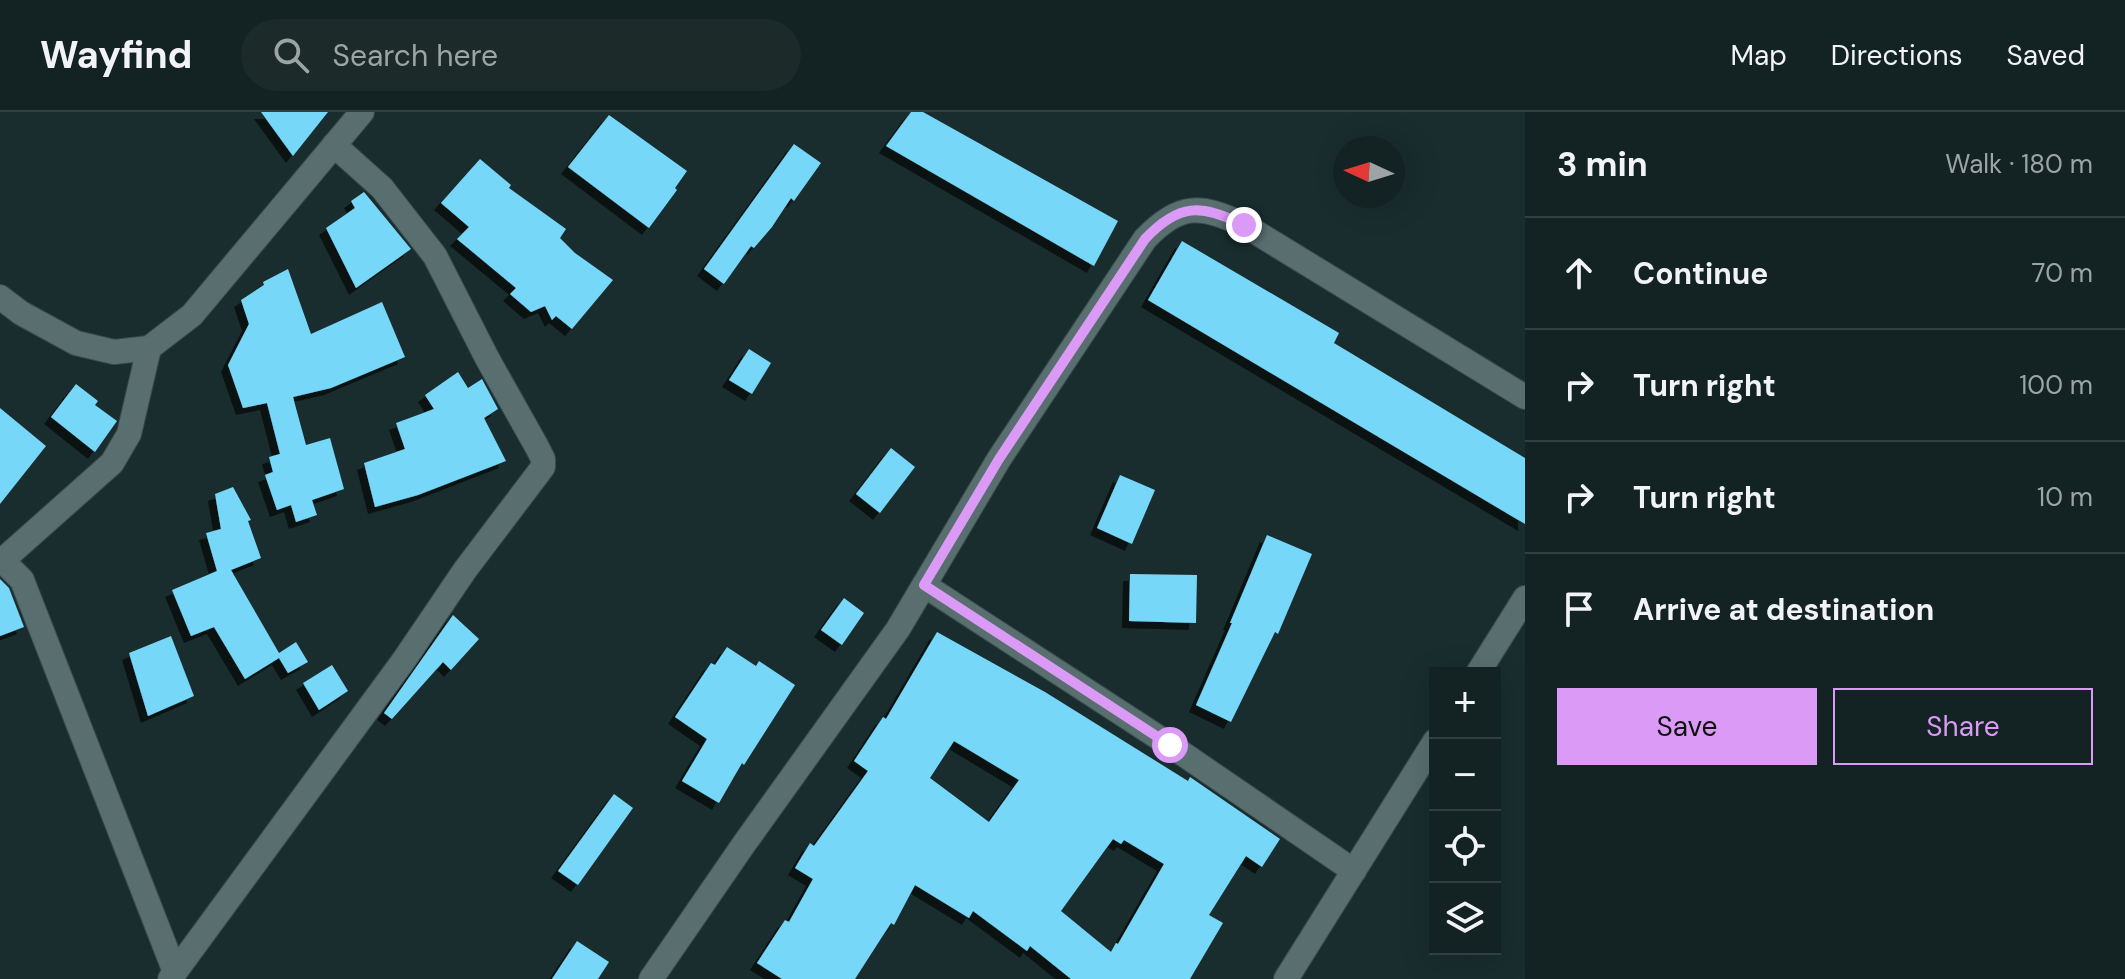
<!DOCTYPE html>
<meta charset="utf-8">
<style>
:root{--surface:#132222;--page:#1c2a2a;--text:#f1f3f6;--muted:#9da4a5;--line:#323f40;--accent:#da9af6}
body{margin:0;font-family:"DM Sans",sans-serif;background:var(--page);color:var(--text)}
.controls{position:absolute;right:24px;bottom:24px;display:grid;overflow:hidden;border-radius:0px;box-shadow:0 8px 32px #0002}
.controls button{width:72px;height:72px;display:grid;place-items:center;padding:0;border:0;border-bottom:2px solid var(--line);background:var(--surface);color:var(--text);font:40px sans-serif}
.compass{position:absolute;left:1333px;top:24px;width:72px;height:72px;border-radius:50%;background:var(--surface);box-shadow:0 8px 32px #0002;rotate:274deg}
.stop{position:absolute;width:24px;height:24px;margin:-18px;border:6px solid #da9af6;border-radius:50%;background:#fff}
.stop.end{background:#da9af6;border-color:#fff;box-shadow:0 2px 8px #0008}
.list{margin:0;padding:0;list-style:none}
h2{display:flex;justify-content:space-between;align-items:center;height:104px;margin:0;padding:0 32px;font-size:34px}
h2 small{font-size:26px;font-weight:400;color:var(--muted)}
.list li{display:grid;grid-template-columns:52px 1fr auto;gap:24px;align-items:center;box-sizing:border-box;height:112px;padding:0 32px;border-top:2px solid var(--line)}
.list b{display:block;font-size:30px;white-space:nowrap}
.list em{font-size:26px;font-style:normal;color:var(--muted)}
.actions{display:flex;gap:16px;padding:24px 32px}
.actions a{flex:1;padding:18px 0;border:2px solid var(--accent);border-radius:0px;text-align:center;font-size:28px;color:var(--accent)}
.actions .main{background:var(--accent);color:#111}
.icon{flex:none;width:44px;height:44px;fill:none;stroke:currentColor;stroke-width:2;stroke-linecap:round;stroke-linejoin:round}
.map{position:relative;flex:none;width:1525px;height:867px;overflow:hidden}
header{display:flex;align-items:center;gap:48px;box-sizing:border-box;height:112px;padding:0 40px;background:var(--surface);border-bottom:2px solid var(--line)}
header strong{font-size:38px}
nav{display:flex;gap:44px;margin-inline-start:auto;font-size:28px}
.search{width:560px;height:72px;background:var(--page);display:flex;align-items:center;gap:20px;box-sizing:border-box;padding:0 28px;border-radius:44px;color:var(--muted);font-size:30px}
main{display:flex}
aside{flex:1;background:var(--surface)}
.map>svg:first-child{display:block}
.building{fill:#77d7f9;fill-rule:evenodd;filter:url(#shadow)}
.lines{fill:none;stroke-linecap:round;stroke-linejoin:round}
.street-casing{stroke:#3a4b4c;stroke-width:26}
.street{stroke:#586e6f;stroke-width:24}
.route{stroke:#da9af6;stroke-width:10}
</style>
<header>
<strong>Wayfind</strong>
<div class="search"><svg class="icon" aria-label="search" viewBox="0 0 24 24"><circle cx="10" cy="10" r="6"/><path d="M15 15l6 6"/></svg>Search here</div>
<nav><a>Map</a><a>Directions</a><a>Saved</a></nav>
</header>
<main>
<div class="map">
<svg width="1525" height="867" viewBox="0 0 1525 867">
<defs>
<filter id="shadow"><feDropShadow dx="-7" dy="7" stdDeviation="0" flood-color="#0009"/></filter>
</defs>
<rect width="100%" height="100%" fill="#192d2e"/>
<g class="building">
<path d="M 261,0 L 328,0 L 293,44 Z"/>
<path d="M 911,0 L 923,0 L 1118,109 L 1094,154 L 886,34 Z"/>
<path d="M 609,3 L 687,59 L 675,76 L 677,78 L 649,116 L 568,55 Z"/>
<path d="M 794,32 L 821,51 L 794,89 L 791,86 L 772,115 L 754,136 L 751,134 L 724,172 L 704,157 Z"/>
<path d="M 480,47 L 511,73 L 509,76 L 566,117 L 560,126 L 575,141 L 613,168 L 572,217 L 556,204 L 552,208 L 545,194 L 531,200 L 510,182 L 516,176 L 457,127 L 469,115 L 441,91 Z"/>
<path d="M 364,80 L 411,137 L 356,176 L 326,116 L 355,96 L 351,89 Z"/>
<path d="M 1182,129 L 1339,221 L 1334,231 L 1525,346 L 1525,412 L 1148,188 Z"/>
<path d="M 288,157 L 311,222 L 382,190 L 405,245 L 331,276 L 293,285 L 306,333 L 330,326 L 344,377 L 312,388 L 317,403 L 296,410 L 291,393 L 277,398 L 265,363 L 273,360 L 269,345 L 280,342 L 267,291 L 243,296 L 228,253 L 249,212 L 241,188 L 264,173 L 263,170 Z"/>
<path d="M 749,237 L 771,251 L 752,282 L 729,268 Z"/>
<path d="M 458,260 L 468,276 L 482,267 L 498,297 L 484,306 L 506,349 L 418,383 L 375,395 L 364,351 L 405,337 L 396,311 L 434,297 L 425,283 Z"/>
<path d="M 76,272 L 98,289 L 95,293 L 117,309 L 95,340 L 51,305 Z"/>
<path d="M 0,296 L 46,334 L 0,392 Z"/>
<path d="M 891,336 L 915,355 L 880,401 L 856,382 Z"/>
<path d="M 1120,363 L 1155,378 L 1132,432 L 1097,416 Z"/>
<path d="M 233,375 L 251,408 L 248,409 L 261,446 L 231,458 L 279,541 L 296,530 L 308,550 L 288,561 L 279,546 L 245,567 L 214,515 L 191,524 L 172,478 L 217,459 L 206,421 L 221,417 L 215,382 Z"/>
<path d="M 1267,423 L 1312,442 L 1278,522 L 1275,520 L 1231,610 L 1196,593 L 1232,511 L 1230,511 Z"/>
<path d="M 1130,462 L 1197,463 L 1196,511 L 1129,509 Z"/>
<path d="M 0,467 L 9,476 L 24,515 L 0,524 Z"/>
<path d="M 844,486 L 864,501 L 842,533 L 821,518 Z"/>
<path d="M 453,503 L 479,527 L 451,558 L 443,550 L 392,607 L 384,601 Z"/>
<path d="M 937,520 L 1045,580 L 1188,669 L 1190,665 L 1280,727 L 1262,755 L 1246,744 L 1209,803 L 1223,811 L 1190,867 L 1071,867 L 1030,834 L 1027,839 L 973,799 L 969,806 L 915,773 L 894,813 L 891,811 L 855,867 L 782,867 L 757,851 L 785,808 L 789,810 L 813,767 L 795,756 L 810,731 L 814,734 L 868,659 L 854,649 L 883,605 L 886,607 ZM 954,629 L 1019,668 L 989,710 L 930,666 ZM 1113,727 L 1121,732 L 1124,728 L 1164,752 L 1118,832 L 1116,831 L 1111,840 L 1061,799 Z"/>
<path d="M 171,524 L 194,584 L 148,604 L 129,541 Z"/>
<path d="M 727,535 L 756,554 L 759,549 L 795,573 L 744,653 L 742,651 L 719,691 L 682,669 L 707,627 L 675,605 L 711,551 L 715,553 Z"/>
<path d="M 332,553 L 348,579 L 319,598 L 303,571 Z"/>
<path d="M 614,682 L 633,696 L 578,773 L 558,759 Z"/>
<path d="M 577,829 L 609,850 L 598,867 L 552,867 Z"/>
</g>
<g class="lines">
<defs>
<g id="street">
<path d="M 0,185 L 21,201 L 76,231 L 114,240 L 149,236 L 192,203 L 362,0"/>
<path d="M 0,446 L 22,468 L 175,860"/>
<path d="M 4,447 L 112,351 L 129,322 L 149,236"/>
<path d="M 924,473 L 1170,633 L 1354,759"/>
<path d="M 1478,561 L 1525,486"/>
<path d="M 170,867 L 404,548 L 465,458 L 543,355 L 543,347 L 537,335 L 487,246 L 435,144 L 382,76 L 334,33"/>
<path d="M 651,867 L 744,732 L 898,517 L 999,347 L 1145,127 C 1179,91 1201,92 1244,113 L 1525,285"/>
<path d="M 1286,867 L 1435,629"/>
</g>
</defs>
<use href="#street" class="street-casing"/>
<use href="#street" class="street"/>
</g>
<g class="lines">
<path class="route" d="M 1170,633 L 924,473 L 999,347 L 1145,127 C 1179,91 1200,92 1244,113"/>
</g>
</svg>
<div class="controls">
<button>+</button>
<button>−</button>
<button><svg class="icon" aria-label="locate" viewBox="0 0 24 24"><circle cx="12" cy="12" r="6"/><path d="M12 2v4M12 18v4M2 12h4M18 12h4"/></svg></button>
<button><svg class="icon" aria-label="layers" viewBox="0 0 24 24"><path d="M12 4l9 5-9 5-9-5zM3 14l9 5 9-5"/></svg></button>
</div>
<svg class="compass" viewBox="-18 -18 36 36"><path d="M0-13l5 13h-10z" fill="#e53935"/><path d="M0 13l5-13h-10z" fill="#9da4a5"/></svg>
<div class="stop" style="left:1170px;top:633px"></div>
<div class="stop end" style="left:1244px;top:113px"></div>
</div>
<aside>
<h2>3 min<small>Walk · 180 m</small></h2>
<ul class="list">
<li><svg class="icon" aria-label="ahead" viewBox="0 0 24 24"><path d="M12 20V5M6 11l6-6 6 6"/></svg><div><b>Continue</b></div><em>70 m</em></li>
<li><svg class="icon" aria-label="right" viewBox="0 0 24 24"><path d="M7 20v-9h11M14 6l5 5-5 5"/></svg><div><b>Turn right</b></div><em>100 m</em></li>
<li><svg class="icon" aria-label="right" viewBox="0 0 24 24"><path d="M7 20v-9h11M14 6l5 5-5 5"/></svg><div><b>Turn right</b></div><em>10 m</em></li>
<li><svg class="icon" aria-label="arrive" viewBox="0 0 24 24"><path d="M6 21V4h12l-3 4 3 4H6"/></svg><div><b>Arrive at destination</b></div></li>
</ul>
<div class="actions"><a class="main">Save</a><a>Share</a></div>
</aside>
</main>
